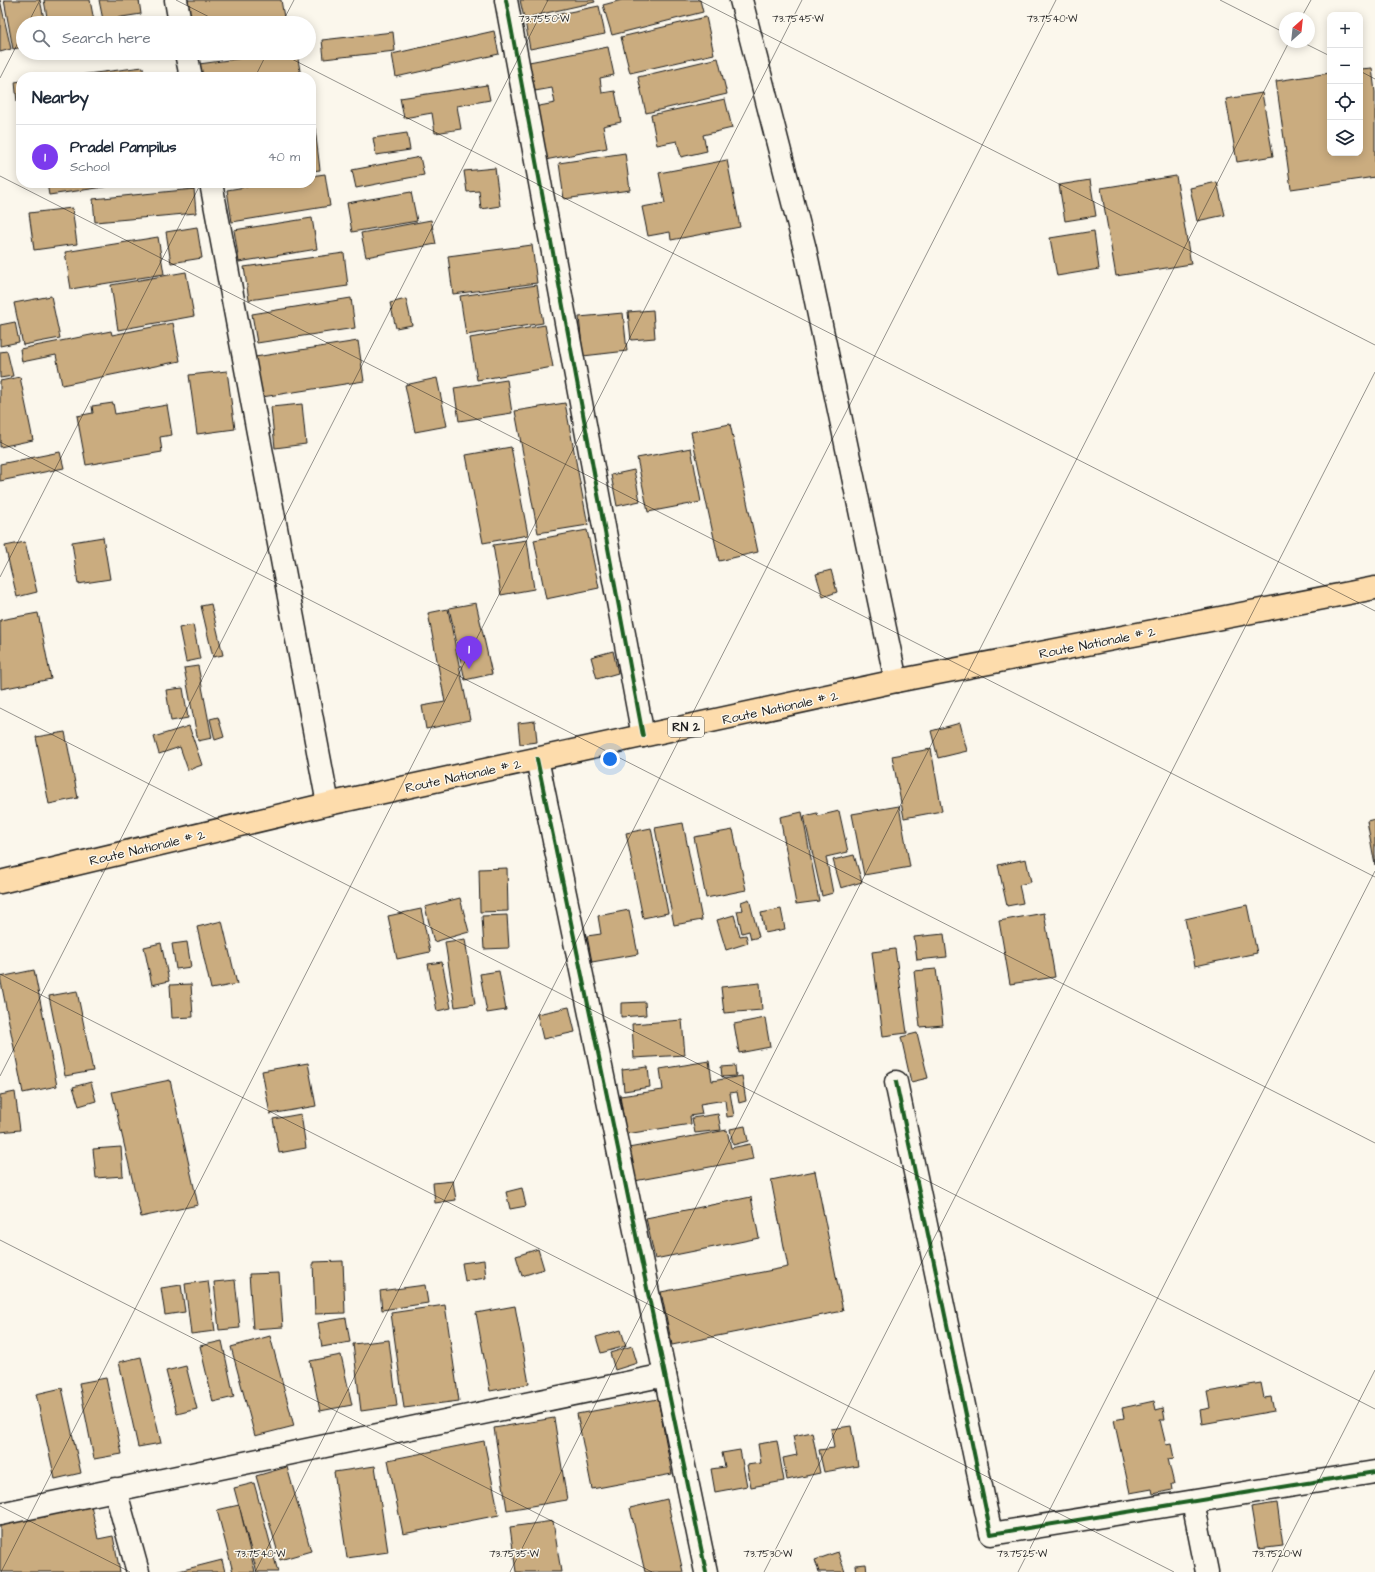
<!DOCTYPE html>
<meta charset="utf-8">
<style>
:root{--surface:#fff;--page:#f2f2f3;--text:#1f2937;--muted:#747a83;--line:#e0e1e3;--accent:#7c3aed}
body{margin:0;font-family:"Architects Daughter",sans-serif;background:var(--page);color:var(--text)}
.controls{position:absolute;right:12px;top:12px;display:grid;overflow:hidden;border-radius:8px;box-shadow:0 2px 10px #0003}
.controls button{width:36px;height:36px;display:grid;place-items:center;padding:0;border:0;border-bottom:1px solid var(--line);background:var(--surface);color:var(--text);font:20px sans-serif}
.compass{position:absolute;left:1279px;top:12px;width:36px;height:36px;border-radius:50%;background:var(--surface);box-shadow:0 2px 10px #0003;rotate:27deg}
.you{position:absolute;left:610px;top:759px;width:14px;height:14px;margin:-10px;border:3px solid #fff;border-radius:50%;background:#1a73e8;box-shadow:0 0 0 6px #1a73e833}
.badge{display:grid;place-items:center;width:26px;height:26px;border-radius:50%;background:var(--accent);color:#fff;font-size:13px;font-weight:700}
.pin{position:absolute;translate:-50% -33px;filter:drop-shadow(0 1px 2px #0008)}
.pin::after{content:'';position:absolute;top:21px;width:14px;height:12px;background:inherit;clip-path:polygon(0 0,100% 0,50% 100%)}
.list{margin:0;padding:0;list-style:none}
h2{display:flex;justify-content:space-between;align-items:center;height:52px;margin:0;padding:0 16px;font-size:17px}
h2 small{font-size:13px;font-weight:400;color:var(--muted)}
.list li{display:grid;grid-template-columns:26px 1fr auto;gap:12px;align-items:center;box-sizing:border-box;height:64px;padding:0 16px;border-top:1px solid var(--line)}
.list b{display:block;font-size:15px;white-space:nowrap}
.list p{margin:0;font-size:13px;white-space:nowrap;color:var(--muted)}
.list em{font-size:13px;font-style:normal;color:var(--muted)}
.icon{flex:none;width:22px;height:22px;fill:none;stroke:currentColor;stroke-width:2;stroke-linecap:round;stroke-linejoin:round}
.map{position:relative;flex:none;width:1375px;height:1572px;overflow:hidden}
.search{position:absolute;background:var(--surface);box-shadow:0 2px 10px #0003;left:16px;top:16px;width:300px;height:44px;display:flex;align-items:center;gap:10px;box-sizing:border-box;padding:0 14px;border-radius:22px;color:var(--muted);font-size:15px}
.panel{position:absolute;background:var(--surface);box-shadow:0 2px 10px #0003;left:16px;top:72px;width:300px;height:116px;border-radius:16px}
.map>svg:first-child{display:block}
.building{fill:#caac7f;stroke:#1c1c1c}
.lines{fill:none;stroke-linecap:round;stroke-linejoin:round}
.street-casing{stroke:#1c1c1c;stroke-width:25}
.primary-casing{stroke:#1c1c1c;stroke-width:25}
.street{stroke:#fbf7ec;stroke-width:22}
.primary{stroke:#fddcac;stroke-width:22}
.cycleway-casing{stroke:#fbf7ec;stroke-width:6}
.cycleway{stroke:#1b5e20;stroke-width:4}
.ticks{fill:none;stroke:#1c1c1c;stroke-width:1;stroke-opacity:0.45}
.labels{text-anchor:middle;stroke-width:3;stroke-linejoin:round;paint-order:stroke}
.shield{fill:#fbf7ec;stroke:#5f5e5a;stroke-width:1}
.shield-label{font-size:12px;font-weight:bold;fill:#1c1c1c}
.street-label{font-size:13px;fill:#1c1c1c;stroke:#fbf7ec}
.ticks-label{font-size:10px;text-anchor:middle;fill:#1c1c1c;stroke:#fbf7ec;stroke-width:3;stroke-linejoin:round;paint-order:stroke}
</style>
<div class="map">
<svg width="1375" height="1572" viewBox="0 0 1375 1572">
<rect width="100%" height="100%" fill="#fbf7ec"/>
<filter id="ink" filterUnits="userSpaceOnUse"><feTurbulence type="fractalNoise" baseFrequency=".025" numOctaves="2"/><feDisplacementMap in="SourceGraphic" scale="8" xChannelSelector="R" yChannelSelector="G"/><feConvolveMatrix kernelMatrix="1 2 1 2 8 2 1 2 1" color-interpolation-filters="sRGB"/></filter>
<g filter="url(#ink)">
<g class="building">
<path d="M 0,0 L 11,49 L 0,52 Z"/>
<path d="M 4,0 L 40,0 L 45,23 L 23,23 L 23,47 L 13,49 Z"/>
<path d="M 44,0 L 90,0 L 94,21 L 86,23 L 48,23 Z"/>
<path d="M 99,0 L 139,0 L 141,14 L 103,20 Z"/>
<path d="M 186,0 L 281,0 L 285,23 L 190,23 Z"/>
<path d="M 520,0 L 594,0 L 595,2 L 524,18 Z"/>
<path d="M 622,0 L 700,0 L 703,12 L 612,35 L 603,5 Z"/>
<path d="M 599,6 L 605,34 L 530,49 L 525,21 Z"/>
<path d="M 706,17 L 714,54 L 630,73 L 621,37 Z"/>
<path d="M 494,31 L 499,54 L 396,77 L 392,54 Z"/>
<path d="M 393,32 L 395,51 L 324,59 L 322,40 Z"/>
<path d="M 608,47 L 614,75 L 600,78 L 602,93 L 615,91 L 621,122 L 603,126 L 607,148 L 545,160 L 534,107 L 555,103 L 552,88 L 535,91 L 529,62 Z"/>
<path d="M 281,53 L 297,53 L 301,77 L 200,77 L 199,64 Z"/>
<path d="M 718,58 L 727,94 L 646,113 L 638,77 Z"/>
<path d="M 143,67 L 144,77 L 71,77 L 71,76 Z"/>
<path d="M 1372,68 L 1375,92 L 1375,177 L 1291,189 L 1276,81 L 1330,73 L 1330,153 L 1360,153 L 1360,69 Z"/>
<path d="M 21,81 L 21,102 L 17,102 L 15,82 Z"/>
<path d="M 487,85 L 490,100 L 457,106 L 461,129 L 435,133 L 432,113 L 404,118 L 400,98 Z"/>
<path d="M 1262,93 L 1273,156 L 1237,162 L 1226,99 Z"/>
<path d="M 725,99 L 732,128 L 703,135 L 707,151 L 681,157 L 677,141 L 657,145 L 651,115 Z"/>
<path d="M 315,128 L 320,170 L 311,171 L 311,129 Z"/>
<path d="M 407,133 L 410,150 L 376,155 L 373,138 Z"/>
<path d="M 625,153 L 630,190 L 564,199 L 559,163 Z"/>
<path d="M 420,157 L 424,175 L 356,188 L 352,170 Z"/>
<path d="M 727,160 L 740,227 L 671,240 L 670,232 L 648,236 L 642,207 L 665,203 L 659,173 Z"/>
<path d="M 495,168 L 500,206 L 481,209 L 479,191 L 467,192 L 464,171 Z"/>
<path d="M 325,174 L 330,206 L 232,222 L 227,190 L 270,183 L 311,183 L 311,176 Z"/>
<path d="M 1176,176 L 1191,264 L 1116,276 L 1101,188 Z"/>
<path d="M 1090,180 L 1096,216 L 1065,221 L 1059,185 Z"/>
<path d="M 1217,182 L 1225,215 L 1197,221 L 1190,188 Z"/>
<path d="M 47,183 L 132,183 L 49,195 Z"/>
<path d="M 194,189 L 196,213 L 95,222 L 93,199 Z"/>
<path d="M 411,192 L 417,221 L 352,232 L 347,203 Z"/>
<path d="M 72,208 L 77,244 L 34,250 L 29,213 Z"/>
<path d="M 312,218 L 317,249 L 239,262 L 234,230 Z"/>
<path d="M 431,220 L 436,244 L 366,257 L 361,233 Z"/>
<path d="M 197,227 L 202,258 L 171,263 L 166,232 Z"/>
<path d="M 1094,231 L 1099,269 L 1057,276 L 1050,238 Z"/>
<path d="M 158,237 L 164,274 L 71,289 L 65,252 Z"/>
<path d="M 532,245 L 537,283 L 453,294 L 448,256 Z"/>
<path d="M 344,253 L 348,286 L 249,300 L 244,267 Z"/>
<path d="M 186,272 L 194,316 L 118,330 L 111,285 Z"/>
<path d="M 537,285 L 543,323 L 466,335 L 460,296 Z"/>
<path d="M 51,296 L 60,338 L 23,345 L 14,303 Z"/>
<path d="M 351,298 L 355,328 L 257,343 L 252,314 Z"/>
<path d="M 406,299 L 412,325 L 396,328 L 390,303 Z"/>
<path d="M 653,310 L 655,338 L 631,340 L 628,312 Z"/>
<path d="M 623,313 L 627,351 L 583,356 L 579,317 Z"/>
<path d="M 15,322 L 19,342 L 0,346 L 0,325 Z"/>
<path d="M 173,323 L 180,361 L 62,385 L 56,355 L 22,362 L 20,349 L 111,331 L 112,335 Z"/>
<path d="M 545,325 L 553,367 L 477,380 L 470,338 Z"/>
<path d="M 358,341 L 364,381 L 262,397 L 255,357 Z"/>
<path d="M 7,351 L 13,376 L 0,378 L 0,352 Z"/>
<path d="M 227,371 L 235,429 L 197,434 L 189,375 Z"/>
<path d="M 20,377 L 33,440 L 0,447 L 0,381 Z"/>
<path d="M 437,378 L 447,426 L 415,432 L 405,385 Z"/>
<path d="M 507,380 L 512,413 L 459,421 L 454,388 Z"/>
<path d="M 113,403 L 115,414 L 167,405 L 172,435 L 160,437 L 162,452 L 86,465 L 77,416 L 93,413 L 92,406 Z"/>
<path d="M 565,403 L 588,525 L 538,533 L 515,411 Z"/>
<path d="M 302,404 L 306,444 L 275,448 L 271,407 Z"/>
<path d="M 730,424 L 758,552 L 719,561 L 691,432 Z"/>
<path d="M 511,447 L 528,535 L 483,543 L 466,455 Z"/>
<path d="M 691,448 L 701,502 L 648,512 L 637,458 Z"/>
<path d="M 60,452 L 64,468 L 0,481 L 0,464 Z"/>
<path d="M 634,470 L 640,501 L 617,506 L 611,475 Z"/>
<path d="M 587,530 L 599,588 L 546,599 L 534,540 Z"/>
<path d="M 103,537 L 110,579 L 78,584 L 72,542 Z"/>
<path d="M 527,540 L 534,589 L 501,595 L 493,545 Z"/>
<path d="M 25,542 L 37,592 L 17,597 L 5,546 Z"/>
<path d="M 831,570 L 837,592 L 823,597 L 816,574 Z"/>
<path d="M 476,603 L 492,674 L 465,680 L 449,608 Z"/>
<path d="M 211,604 L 223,655 L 213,657 L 201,606 Z"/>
<path d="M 448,609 L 470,720 L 426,729 L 422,706 L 445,702 L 428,613 Z"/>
<path d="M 38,613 L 51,679 L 1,689 L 0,620 Z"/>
<path d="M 193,625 L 200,659 L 186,662 L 179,628 Z"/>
<path d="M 613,651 L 618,673 L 597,679 L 591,657 Z"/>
<path d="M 198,666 L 212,738 L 198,741 L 184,668 Z"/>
<path d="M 183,688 L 188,718 L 171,721 L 166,690 Z"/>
<path d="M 218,717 L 224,737 L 215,740 L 210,719 Z"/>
<path d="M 535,721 L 537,742 L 520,744 L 518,723 Z"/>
<path d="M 960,723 L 967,751 L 938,758 L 931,731 Z"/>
<path d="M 189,726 L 202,765 L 188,770 L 180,747 L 159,754 L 154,737 Z"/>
<path d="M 65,732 L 78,798 L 49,804 L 36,737 Z"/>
<path d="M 931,749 L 942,811 L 904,818 L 892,756 Z"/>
<path d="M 899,806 L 910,867 L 864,875 L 852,814 Z"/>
<path d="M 839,811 L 848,852 L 826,857 L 833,893 L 822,896 L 804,816 L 817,813 L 818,816 Z"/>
<path d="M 802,812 L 819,901 L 796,904 L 780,817 Z"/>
<path d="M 1375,819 L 1375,865 L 1367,821 Z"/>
<path d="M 683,823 L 702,920 L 674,925 L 655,828 Z"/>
<path d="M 651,828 L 668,913 L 643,918 L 626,833 Z"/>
<path d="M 733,830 L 746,890 L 706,898 L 694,837 Z"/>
<path d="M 854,855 L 862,882 L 841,888 L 833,860 Z"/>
<path d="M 1026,859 L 1031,882 L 1019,885 L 1023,903 L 1007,906 L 998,865 Z"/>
<path d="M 507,868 L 508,911 L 480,912 L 479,869 Z"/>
<path d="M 460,898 L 469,932 L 434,942 L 425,907 Z"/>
<path d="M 749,899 L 759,937 L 751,939 L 749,931 L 742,933 L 737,911 L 743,910 L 741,902 Z"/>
<path d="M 1247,905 L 1257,953 L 1195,966 L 1185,919 Z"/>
<path d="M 421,909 L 430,952 L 397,959 L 388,916 Z"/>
<path d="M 781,909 L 785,929 L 765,933 L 761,913 Z"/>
<path d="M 629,910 L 638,954 L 592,962 L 587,936 L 601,934 L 598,916 Z"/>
<path d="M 1044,913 L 1055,977 L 1010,984 L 999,921 Z"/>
<path d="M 507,915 L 509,948 L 484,949 L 482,916 Z"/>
<path d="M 734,915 L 740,936 L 746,935 L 748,943 L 726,950 L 717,920 Z"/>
<path d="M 222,921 L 237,984 L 211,989 L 197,927 Z"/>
<path d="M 944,934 L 947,957 L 917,960 L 914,937 Z"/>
<path d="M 465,939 L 475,1004 L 455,1007 L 445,942 Z"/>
<path d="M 187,942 L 191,967 L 176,969 L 172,944 Z"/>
<path d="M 161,943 L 169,981 L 152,985 L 144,947 Z"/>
<path d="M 895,949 L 907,1033 L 883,1036 L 872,952 Z"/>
<path d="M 442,962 L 451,1008 L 437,1011 L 428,964 Z"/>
<path d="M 936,969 L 943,1025 L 920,1027 L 914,971 Z"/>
<path d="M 34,970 L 57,1086 L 23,1093 L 0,977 Z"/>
<path d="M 499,971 L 506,1010 L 487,1013 L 480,974 Z"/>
<path d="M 760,983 L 762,1010 L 724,1013 L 721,987 Z"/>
<path d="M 191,984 L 193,1017 L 172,1018 L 170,985 Z"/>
<path d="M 77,991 L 93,1071 L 65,1076 L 49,996 Z"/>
<path d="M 645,1002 L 646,1015 L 621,1017 L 621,1003 Z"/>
<path d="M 569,1007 L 575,1032 L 543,1039 L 537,1014 Z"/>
<path d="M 765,1018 L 770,1047 L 739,1053 L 734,1024 Z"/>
<path d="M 682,1020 L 685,1055 L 634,1058 L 632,1024 Z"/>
<path d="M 917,1033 L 928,1078 L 911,1082 L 901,1037 Z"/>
<path d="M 709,1061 L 712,1081 L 742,1076 L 746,1101 L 739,1103 L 737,1092 L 730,1093 L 734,1116 L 727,1117 L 725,1100 L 700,1104 L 702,1114 L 690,1116 L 691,1124 L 626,1134 L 620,1096 L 663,1090 L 660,1069 Z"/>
<path d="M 308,1063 L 316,1106 L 270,1114 L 262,1071 Z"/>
<path d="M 735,1066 L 736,1076 L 722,1077 L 721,1067 Z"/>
<path d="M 648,1067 L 650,1087 L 624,1091 L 622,1070 Z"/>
<path d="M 170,1080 L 198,1205 L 141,1217 L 112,1092 Z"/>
<path d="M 91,1082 L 96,1101 L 79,1106 L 73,1087 Z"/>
<path d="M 15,1092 L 20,1130 L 0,1132 L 0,1095 Z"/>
<path d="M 301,1114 L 306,1148 L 279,1153 L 273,1119 Z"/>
<path d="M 718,1114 L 721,1130 L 695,1133 L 692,1118 Z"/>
<path d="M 745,1126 L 748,1141 L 733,1145 L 730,1129 Z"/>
<path d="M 727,1130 L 731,1148 L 750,1144 L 753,1159 L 629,1182 L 623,1149 Z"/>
<path d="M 121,1147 L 123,1176 L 96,1178 L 93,1149 Z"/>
<path d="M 815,1171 L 843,1311 L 672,1345 L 661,1292 L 788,1267 L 771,1180 Z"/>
<path d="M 453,1181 L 456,1200 L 435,1203 L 433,1183 Z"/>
<path d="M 522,1188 L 526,1206 L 510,1209 L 506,1192 Z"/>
<path d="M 751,1197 L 759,1238 L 655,1259 L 646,1218 Z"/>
<path d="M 538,1249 L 544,1269 L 522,1276 L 516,1256 Z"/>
<path d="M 484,1260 L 486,1278 L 465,1281 L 462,1263 Z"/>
<path d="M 343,1261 L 345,1313 L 315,1314 L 313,1262 Z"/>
<path d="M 279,1273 L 283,1327 L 253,1329 L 249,1274 Z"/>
<path d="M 235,1280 L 240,1328 L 219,1330 L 214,1282 Z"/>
<path d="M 208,1281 L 215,1331 L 191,1334 L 185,1284 Z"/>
<path d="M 181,1285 L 185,1312 L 165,1315 L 161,1288 Z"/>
<path d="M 425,1285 L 428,1303 L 382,1310 L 380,1291 Z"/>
<path d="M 445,1305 L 459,1401 L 404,1408 L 391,1313 Z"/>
<path d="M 515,1306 L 529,1384 L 490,1391 L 476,1313 Z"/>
<path d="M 346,1318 L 350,1342 L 322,1347 L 318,1323 Z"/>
<path d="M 621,1330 L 626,1346 L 601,1353 L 596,1337 Z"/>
<path d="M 270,1336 L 294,1426 L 255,1436 L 231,1347 Z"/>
<path d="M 389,1340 L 397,1406 L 361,1411 L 353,1344 Z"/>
<path d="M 222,1341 L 234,1397 L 213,1402 L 200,1346 Z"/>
<path d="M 632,1346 L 637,1363 L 615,1370 L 610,1353 Z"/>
<path d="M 341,1355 L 352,1405 L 320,1411 L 310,1361 Z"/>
<path d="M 141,1357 L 161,1443 L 138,1447 L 119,1362 Z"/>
<path d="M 186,1366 L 197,1409 L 177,1414 L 166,1371 Z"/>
<path d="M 106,1378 L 122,1454 L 94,1459 L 79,1383 Z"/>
<path d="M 1261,1383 L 1264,1398 L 1271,1397 L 1274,1411 L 1202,1424 L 1200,1410 L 1210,1408 L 1207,1392 Z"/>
<path d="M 62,1388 L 81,1473 L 55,1479 L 36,1394 Z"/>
<path d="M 658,1399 L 672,1474 L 592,1489 L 577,1414 Z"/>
<path d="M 1154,1401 L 1156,1410 L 1163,1408 L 1165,1420 L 1160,1420 L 1166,1445 L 1171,1444 L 1174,1458 L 1168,1459 L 1174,1484 L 1171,1484 L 1172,1490 L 1153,1494 L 1152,1489 L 1130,1493 L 1114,1420 L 1124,1418 L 1122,1408 Z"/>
<path d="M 554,1418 L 567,1500 L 507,1510 L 494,1428 Z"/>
<path d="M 851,1426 L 858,1466 L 824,1472 L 819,1450 L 834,1448 L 831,1429 Z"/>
<path d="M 812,1432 L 820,1473 L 787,1480 L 783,1458 L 797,1455 L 793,1436 Z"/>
<path d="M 484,1441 L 499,1515 L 403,1534 L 388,1460 Z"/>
<path d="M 777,1441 L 784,1481 L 751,1487 L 747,1465 L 761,1463 L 758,1444 Z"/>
<path d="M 740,1450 L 747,1486 L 715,1492 L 711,1469 L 725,1467 L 722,1453 Z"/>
<path d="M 375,1466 L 388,1552 L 347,1558 L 334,1472 Z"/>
<path d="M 287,1467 L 311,1551 L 280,1560 L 256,1476 Z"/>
<path d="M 254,1483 L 278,1572 L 257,1572 L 234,1488 Z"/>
<path d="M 667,1499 L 683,1572 L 645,1572 L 630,1508 Z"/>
<path d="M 1277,1503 L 1283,1546 L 1258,1549 L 1251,1507 Z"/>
<path d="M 91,1505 L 98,1539 L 113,1536 L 120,1572 L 0,1572 L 0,1522 Z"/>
<path d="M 239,1505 L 255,1572 L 233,1572 L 217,1510 Z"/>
<path d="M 553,1521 L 561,1572 L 516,1572 L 510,1527 Z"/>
<path d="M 838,1552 L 845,1572 L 819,1572 L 815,1560 Z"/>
<path d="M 222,1560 L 225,1572 L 175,1572 Z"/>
<path d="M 866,1564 L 867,1572 L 856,1572 L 855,1565 Z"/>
</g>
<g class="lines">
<defs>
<g id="street">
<path d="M 176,0 L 180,23"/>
<path d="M 506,0 L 643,736"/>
<path d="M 741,0 L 805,249 L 896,681"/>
<path d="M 186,53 L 191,77"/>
<path d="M 211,183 L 328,804"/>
<path d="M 537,759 L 706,1572"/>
<path d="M 896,1082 L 991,1534 L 1375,1472"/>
<path d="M 115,1489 L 138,1572"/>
<path d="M 1193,1502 L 1207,1572"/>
<path d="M 0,1514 L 665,1375"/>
</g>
<path id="primary" d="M 0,882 L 328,804 L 896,681 L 1375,588"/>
</defs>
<use href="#street" class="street-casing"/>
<use href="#primary" class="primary-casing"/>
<use href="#street" class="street"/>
<use href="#primary" class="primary"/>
<defs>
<g id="cycleway">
<path d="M 506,0 L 643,736"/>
<path d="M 537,759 L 706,1572"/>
<path d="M 896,1082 L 991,1534 L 1375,1472"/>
</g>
</defs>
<use href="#cycleway" class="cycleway-casing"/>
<use href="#cycleway" class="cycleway"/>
</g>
</g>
<path class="ticks" d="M 176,0 L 221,23M 698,0 L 1375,345M 1220,0 L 1285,33M 1301,18 L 1311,0M 28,23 L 40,0M 282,23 L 294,0M 1302,42 L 1330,56M 280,53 L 1375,611M 1360,71 L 1375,79M 255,77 L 267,53M 0,78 L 23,33M 0,176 L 1375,877M 0,442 L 1375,1143M 0,577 L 201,183M 0,708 L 1375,1409M 0,974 L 1174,1572M 0,1076 L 548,0M 0,1240 L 652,1572M 0,1506 L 130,1572M 1,1572 L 802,0M 255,1572 L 1056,0M 510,1572 L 1289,42M 764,1572 L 1375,372M 1018,1572 L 1375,871M 1272,1572 L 1375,1370"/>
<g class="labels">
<rect class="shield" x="668" y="717" width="36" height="20" rx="3"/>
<g class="shield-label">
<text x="686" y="731">RN 2</text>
</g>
<g class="street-label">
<text transform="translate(1097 642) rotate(-11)" y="5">Route Nationale # 2</text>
<text transform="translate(780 707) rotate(-12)" y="5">Route Nationale # 2</text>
<text transform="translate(463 775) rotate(-12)" y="5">Route Nationale # 2</text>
<text transform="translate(147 847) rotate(-13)" y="5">Route Nationale # 2</text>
</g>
</g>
<g class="ticks-label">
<text x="544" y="22">73.7550°W</text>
<text x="798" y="22">73.7545°W</text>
<text x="1052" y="22">73.7540°W</text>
<text x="260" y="1557">73.7540°W</text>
<text x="514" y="1557">73.7535°W</text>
<text x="768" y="1557">73.7530°W</text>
<text x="1022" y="1557">73.7525°W</text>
<text x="1277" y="1557">73.7520°W</text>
</g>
</svg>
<div class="controls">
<button>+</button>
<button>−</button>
<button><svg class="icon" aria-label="locate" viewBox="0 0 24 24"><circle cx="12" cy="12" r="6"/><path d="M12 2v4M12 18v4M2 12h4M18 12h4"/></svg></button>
<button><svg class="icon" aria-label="layers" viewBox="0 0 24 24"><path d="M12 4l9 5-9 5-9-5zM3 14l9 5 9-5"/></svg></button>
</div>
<svg class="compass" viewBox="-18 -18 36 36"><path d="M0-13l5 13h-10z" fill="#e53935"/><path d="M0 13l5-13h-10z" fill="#747a83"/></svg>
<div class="you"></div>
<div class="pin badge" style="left:469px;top:669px">1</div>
<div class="search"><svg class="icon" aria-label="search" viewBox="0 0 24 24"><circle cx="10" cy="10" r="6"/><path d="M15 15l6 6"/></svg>Search here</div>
<section class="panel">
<h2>Nearby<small></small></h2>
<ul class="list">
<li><span class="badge">1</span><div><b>Pradel Pampilus</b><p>School</p></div><em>40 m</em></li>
</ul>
</section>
</div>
